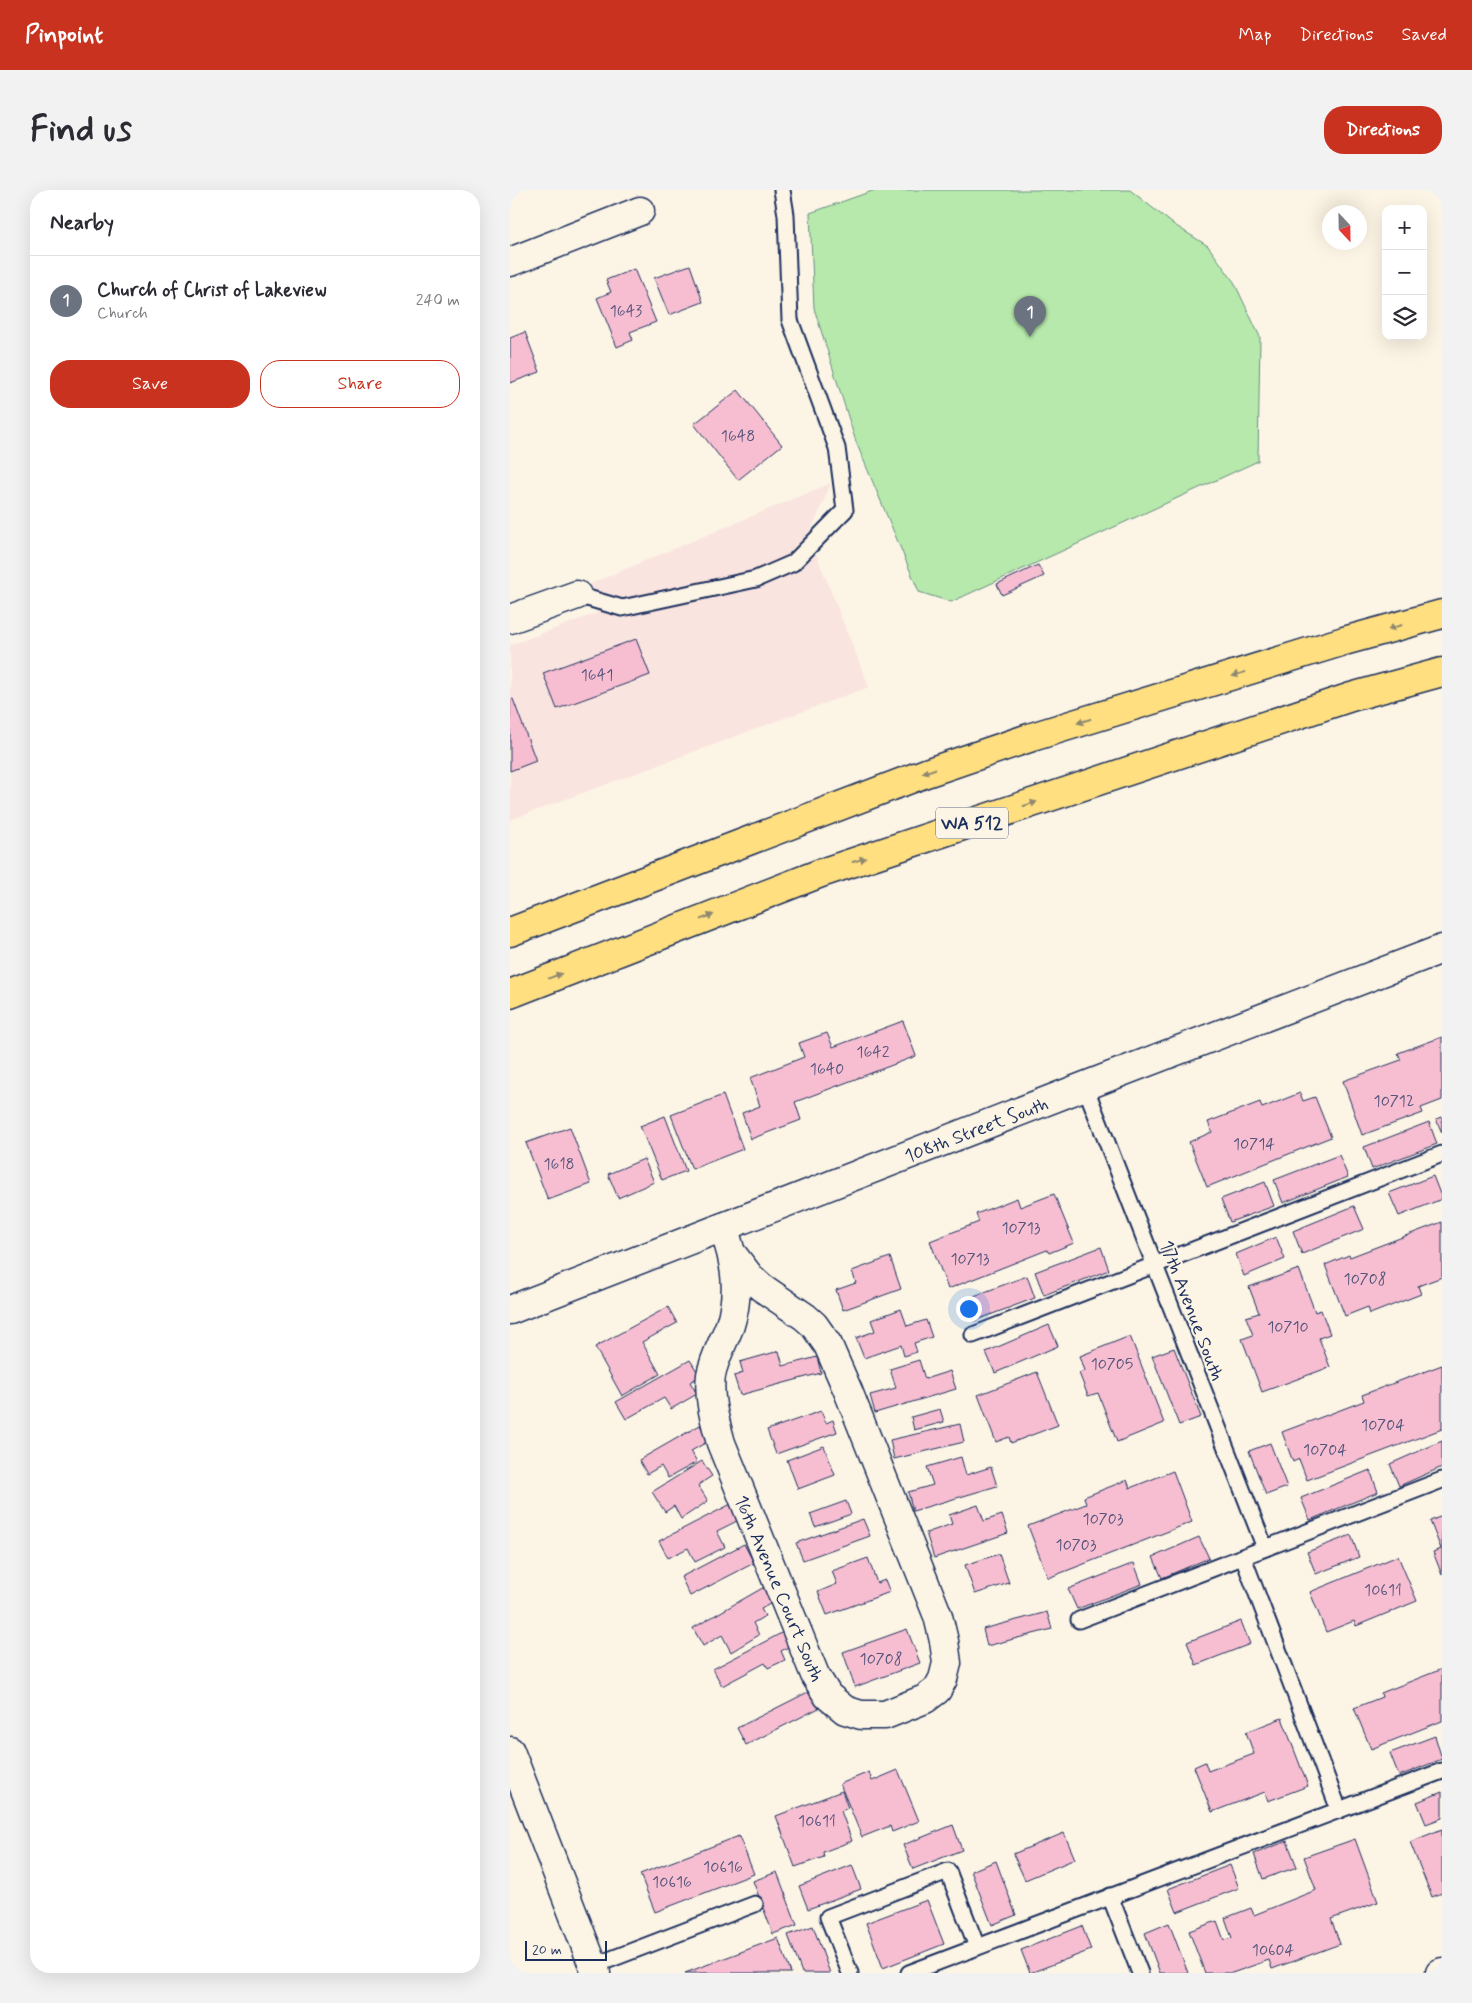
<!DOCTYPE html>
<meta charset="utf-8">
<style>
:root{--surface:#fff;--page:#f2f2f3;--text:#2b2b33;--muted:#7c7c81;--line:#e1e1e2;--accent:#c8321e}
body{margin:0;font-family:Mynerve,sans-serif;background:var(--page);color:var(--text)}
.controls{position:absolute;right:15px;top:15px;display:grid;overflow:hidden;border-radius:10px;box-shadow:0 5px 20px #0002}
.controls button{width:45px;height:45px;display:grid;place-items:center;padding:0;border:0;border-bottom:1px solid var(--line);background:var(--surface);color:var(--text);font:25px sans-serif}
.compass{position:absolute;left:812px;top:15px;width:45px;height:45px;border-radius:50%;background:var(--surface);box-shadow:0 5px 20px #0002;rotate:158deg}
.scale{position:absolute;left:15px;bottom:12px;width:82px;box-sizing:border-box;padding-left:5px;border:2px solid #1b2f5e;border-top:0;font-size:14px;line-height:18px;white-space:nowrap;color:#1b2f5e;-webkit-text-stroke:4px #fcf5e5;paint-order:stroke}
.you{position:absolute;left:458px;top:1118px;width:18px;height:18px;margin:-12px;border:4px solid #fff;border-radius:50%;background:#1a73e8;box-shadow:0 0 0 8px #1a73e833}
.badge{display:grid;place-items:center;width:32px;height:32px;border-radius:50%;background:var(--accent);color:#fff;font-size:16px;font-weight:700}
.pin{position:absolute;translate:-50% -41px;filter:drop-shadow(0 1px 2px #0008)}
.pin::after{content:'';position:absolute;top:26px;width:18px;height:15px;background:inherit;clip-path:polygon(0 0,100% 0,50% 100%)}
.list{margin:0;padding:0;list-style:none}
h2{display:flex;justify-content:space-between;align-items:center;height:65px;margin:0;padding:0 20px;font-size:21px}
h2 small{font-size:16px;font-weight:400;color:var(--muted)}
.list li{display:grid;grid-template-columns:32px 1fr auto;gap:15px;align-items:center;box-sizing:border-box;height:90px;padding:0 20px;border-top:1px solid var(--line)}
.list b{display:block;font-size:19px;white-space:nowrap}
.list p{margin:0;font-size:16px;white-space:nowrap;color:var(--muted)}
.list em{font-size:16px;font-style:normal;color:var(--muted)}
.actions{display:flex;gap:10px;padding:15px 20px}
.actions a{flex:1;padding:11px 0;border:1px solid var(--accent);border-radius:20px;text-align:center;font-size:18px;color:var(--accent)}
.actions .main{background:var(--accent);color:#fff}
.icon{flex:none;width:28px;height:28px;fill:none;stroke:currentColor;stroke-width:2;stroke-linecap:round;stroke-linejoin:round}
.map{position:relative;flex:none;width:932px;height:1783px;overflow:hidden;border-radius:20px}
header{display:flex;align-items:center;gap:30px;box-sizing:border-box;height:70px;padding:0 25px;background:var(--accent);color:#fff}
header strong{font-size:24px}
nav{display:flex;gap:28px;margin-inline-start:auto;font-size:18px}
.intro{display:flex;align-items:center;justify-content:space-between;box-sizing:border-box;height:120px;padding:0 30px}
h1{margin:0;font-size:35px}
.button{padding:12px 22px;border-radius:20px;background:var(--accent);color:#fff;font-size:18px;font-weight:700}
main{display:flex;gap:30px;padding:0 30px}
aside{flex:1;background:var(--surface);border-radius:20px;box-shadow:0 5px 20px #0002}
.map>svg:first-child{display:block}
.built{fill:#fae4df}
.green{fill:#b6e9ab;stroke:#688c84}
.building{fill:#f7bed1;stroke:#1b2f5e}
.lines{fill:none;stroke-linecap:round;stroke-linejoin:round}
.service-casing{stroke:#1b2f5e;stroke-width:19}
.minor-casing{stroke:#1b2f5e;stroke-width:31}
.tertiary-casing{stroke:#1b2f5e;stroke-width:31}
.motorway-casing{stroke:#1b2f5e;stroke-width:31}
.service{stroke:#fcf5e5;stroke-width:15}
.minor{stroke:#fcf5e5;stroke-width:28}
.tertiary{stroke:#fcf5e5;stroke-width:28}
.motorway{stroke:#ffdf80;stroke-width:28}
.oneway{fill:#8d876f}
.labels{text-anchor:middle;stroke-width:4;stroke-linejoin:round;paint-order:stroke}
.number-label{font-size:16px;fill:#52537b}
.shield{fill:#fcf5e5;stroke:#5e6a86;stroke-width:1}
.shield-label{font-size:18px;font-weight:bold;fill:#1b2f5e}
.street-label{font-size:19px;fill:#1b2f5e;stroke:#fcf5e5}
</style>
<header>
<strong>Pinpoint</strong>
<nav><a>Map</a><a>Directions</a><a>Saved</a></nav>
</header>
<div class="intro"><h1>Find us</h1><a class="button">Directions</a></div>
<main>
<aside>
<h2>Nearby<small></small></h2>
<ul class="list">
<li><span class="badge" style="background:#6b7280">1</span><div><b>Church of Christ of Lakeview</b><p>Church</p></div><em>240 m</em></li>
</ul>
<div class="actions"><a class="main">Save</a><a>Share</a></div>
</aside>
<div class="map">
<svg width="932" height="1783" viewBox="0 0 932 1783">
<rect width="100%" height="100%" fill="#fcf5e5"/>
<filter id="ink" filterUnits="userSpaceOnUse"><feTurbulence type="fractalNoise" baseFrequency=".02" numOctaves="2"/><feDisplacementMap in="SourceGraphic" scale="10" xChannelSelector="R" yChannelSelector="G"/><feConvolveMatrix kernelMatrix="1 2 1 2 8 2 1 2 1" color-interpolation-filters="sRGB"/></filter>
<g filter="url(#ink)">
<path class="built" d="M 321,293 L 299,346 L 359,497 L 0,630 L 0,455 L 87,423 L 77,395 Z"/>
<path class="green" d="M 365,0 L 620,0 L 663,34 L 698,56 L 724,92 L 750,147 L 748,271 L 441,412 L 409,402 L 346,252 L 304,118 L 300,23 Z"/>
<g class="building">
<path d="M 180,75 L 193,112 L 159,125 L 144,88 Z"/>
<path d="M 124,79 L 146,132 L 120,142 L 123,150 L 107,157 L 87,108 L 101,102 L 96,90 Z"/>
<path d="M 15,142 L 30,182 L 0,193 L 0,148 Z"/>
<path d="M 228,200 L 272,255 L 228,290 L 184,234 Z"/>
<path d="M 528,375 L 534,386 L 492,405 L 487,394 Z"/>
<path d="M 126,449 L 140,485 L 47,519 L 33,483 Z"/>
<path d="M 3,509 L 26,571 L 0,581 L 0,510 Z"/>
<path d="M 393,831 L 406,866 L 285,912 L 291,930 L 241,949 L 232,923 L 250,916 L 240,888 L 294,867 L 289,853 L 317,843 L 323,857 Z"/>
<path d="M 932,847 L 932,910 L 911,918 L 913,923 L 852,945 L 833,891 L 891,870 L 888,863 Z"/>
<path d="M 790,903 L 793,911 L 805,907 L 821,947 L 697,997 L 679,952 L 702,942 L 698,932 L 750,912 L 752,918 Z"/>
<path d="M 213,905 L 233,959 L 182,979 L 161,925 Z"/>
<path d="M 155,926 L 176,981 L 152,990 L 130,936 Z"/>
<path d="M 932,927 L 932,943 L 926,929 Z"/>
<path d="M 919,932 L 927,954 L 862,979 L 854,957 Z"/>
<path d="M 60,937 L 81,994 L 38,1010 L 16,953 Z"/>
<path d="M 829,965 L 838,987 L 773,1013 L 764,990 Z"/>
<path d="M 134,969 L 144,992 L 108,1008 L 98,984 Z"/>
<path d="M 923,986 L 932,1009 L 889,1026 L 879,1003 Z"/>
<path d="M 755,992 L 764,1016 L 720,1032 L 711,1009 Z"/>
<path d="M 544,1004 L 564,1053 L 539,1063 L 537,1060 L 438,1099 L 420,1051 L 469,1032 L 466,1024 L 507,1008 L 510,1017 Z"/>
<path d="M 844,1016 L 854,1039 L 792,1064 L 783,1041 Z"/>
<path d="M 932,1032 L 932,1087 L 908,1096 L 911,1104 L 860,1124 L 858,1117 L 835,1126 L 815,1075 L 839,1065 L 840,1067 Z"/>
<path d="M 766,1047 L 775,1069 L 734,1086 L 726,1064 Z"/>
<path d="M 591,1057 L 599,1080 L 534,1105 L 525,1082 Z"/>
<path d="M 380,1067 L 391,1099 L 333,1120 L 326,1100 L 346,1093 L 342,1081 Z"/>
<path d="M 789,1079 L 805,1122 L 811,1120 L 820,1144 L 809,1148 L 820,1177 L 752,1202 L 732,1149 L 743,1145 L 736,1127 L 749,1123 L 739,1097 Z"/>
<path d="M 517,1086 L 525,1108 L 464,1131 L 456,1109 Z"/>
<path d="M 158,1117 L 167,1133 L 132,1152 L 150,1184 L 112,1206 L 85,1157 Z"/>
<path d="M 391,1119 L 397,1136 L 416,1130 L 422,1147 L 404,1153 L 407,1162 L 394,1166 L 391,1155 L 354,1168 L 346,1148 L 365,1141 L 361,1130 Z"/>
<path d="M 539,1135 L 548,1156 L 485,1183 L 476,1162 Z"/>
<path d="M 620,1146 L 654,1233 L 607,1252 L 588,1203 L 578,1206 L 569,1183 L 575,1181 L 570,1166 Z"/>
<path d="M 664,1158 L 691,1227 L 669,1235 L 642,1166 Z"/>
<path d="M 269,1161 L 273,1176 L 307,1167 L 311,1183 L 230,1205 L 224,1186 L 233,1183 L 230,1172 Z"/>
<path d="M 180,1170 L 190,1186 L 180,1192 L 187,1204 L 161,1219 L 154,1208 L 116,1229 L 106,1212 Z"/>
<path d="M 409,1170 L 415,1189 L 440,1181 L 446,1199 L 365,1223 L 360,1205 L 386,1198 L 380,1179 Z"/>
<path d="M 932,1175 L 932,1239 L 797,1290 L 789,1269 L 783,1272 L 772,1242 L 854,1211 L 852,1205 Z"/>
<path d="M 527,1182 L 548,1235 L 501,1253 L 499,1247 L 486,1252 L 468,1205 Z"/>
<path d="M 430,1219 L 434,1232 L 404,1240 L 401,1227 Z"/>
<path d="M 311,1221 L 316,1233 L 323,1230 L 327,1242 L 266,1264 L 257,1240 Z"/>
<path d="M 450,1234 L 454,1252 L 384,1269 L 380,1250 Z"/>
<path d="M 190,1235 L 199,1251 L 181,1261 L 187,1272 L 158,1288 L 151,1276 L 137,1284 L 129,1270 Z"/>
<path d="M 932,1251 L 932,1277 L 889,1296 L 880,1274 Z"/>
<path d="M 760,1253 L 777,1297 L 756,1305 L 739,1261 Z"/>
<path d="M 314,1256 L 325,1285 L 288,1299 L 277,1270 Z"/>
<path d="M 451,1267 L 456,1285 L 481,1277 L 487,1296 L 403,1321 L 398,1302 L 423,1295 L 417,1277 Z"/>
<path d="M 192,1271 L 202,1286 L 188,1295 L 198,1311 L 171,1329 L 164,1316 L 155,1322 L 142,1302 Z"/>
<path d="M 860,1280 L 868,1302 L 800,1330 L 791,1308 Z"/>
<path d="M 663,1281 L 682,1332 L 538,1388 L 518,1336 L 576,1314 L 574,1307 L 617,1290 L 620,1298 Z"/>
<path d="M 336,1311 L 341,1324 L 305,1337 L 300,1324 Z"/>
<path d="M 223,1313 L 231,1329 L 207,1341 L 215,1357 L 185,1372 L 178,1358 L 158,1368 L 149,1351 Z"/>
<path d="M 468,1315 L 474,1331 L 492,1325 L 498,1343 L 424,1368 L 416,1343 L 442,1334 L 439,1325 Z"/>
<path d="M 932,1326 L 932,1385 L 923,1362 L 931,1359 L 920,1331 Z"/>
<path d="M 353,1329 L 360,1346 L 293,1370 L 286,1353 Z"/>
<path d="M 841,1345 L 849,1367 L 806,1384 L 797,1362 Z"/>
<path d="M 689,1347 L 699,1368 L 652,1388 L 643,1367 Z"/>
<path d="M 234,1354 L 244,1373 L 180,1406 L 171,1387 Z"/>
<path d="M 489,1364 L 499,1393 L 465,1404 L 455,1375 Z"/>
<path d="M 888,1366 L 907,1411 L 846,1436 L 844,1431 L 816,1442 L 800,1402 Z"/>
<path d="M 358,1368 L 367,1393 L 375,1390 L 380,1402 L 317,1425 L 308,1402 L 327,1394 L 322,1381 Z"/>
<path d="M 624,1373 L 632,1394 L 567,1419 L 558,1399 Z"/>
<path d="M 256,1396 L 265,1411 L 251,1419 L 255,1426 L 243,1433 L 249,1445 L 221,1462 L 212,1445 L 193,1456 L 183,1438 Z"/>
<path d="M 537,1422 L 542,1439 L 477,1456 L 473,1439 Z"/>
<path d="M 731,1431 L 740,1454 L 686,1475 L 677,1452 Z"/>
<path d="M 279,1439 L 286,1453 L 271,1461 L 275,1470 L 258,1478 L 255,1473 L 212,1496 L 203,1479 Z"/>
<path d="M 397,1439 L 410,1473 L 345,1497 L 333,1462 Z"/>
<path d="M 932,1479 L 932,1531 L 861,1559 L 844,1518 L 872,1507 L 871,1503 Z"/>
<path d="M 302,1500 L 311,1517 L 236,1555 L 227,1538 Z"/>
<path d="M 772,1528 L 798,1596 L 758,1611 L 755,1602 L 702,1622 L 684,1577 L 695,1572 L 698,1581 L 744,1564 L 736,1542 Z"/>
<path d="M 925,1546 L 932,1569 L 889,1586 L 880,1563 Z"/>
<path d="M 388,1580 L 409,1631 L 382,1642 L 380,1636 L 352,1647 L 330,1594 L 359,1582 L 362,1591 Z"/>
<path d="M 332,1601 L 338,1618 L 331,1621 L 342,1651 L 313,1662 L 314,1667 L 285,1677 L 266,1626 Z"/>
<path d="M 932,1602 L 932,1628 L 916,1634 L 907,1612 Z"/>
<path d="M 443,1635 L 452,1660 L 403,1679 L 393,1655 Z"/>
<path d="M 932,1639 L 932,1703 L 922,1707 L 900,1652 Z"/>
<path d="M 554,1643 L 565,1669 L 515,1690 L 503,1664 Z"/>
<path d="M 229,1646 L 244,1684 L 145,1722 L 130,1684 Z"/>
<path d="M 845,1649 L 868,1712 L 821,1729 L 830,1754 L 762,1779 L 759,1770 L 722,1783 L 695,1783 L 679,1741 L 707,1731 L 714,1750 L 722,1748 L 715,1728 L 741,1718 L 744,1725 L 806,1700 L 794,1667 Z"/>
<path d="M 777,1651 L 787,1677 L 753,1689 L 744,1664 Z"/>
<path d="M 486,1671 L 506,1725 L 482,1735 L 461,1681 Z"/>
<path d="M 342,1675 L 351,1699 L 298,1719 L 289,1696 Z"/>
<path d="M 720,1675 L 729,1698 L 667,1722 L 658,1699 Z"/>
<path d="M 267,1682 L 287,1735 L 263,1744 L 243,1691 Z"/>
<path d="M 417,1710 L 434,1754 L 373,1778 L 356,1733 Z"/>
<path d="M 659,1733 L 678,1783 L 650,1783 L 635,1743 Z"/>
<path d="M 303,1736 L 320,1783 L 292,1783 L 278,1745 Z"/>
<path d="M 572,1736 L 581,1760 L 520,1783 L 511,1760 Z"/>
<path d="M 268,1748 L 281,1783 L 175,1783 Z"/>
</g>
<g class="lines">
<defs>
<g id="service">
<path d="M 67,405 L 112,418 L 246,389 L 283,373 L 335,320 L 327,258 L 280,130 L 276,25 L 272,0"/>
<path d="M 575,896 L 755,1358"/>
<path d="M 463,1145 L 932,964"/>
<path d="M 733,1367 L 829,1620"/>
<path d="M 569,1430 L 932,1290"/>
<path d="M 600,1706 L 630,1783"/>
<path d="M 83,1776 L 245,1714"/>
<path d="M 340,1783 L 318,1727 L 438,1681 L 467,1757"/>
<path d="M 399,1783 L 932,1581"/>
</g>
<g id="minor">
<path d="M 0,72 L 130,21"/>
<path d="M 0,429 L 67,405"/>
<path d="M 213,1037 C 225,1070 231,1100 220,1135 C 214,1151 204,1168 201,1185 C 198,1208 205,1231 211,1253 L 305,1485 L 318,1506 L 335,1520 L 351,1525 L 375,1525 L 415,1509 L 427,1500 L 433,1489 L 437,1473 L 434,1451 L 428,1426 L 338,1201 L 318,1155 L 304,1135 L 295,1127 L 251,1097 L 240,1087 L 223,1065"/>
<path d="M 930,1783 L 932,1782"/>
</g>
<g id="tertiary">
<path d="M 0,1120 L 575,896 L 932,759"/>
<path d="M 0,1561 L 86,1783"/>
</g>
<g id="motorway">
<path d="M 0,742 L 416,583 L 522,547 L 834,451 L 932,424"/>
<path d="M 0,804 L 311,683 L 841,507 L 932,482"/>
</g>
</defs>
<use href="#service" class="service-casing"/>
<use href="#minor" class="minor-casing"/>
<use href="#tertiary" class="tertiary-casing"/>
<use href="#motorway" class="motorway-casing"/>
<use href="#service" class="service"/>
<use href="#minor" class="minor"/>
<use href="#tertiary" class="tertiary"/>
<use href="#motorway" class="motorway"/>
</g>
<defs><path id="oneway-solid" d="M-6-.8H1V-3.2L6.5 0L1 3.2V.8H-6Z" transform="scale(1.25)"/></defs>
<g class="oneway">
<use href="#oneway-solid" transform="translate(885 437) rotate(164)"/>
<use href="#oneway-solid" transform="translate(729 484) rotate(163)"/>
<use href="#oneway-solid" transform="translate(574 531) rotate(163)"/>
<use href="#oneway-solid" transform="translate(419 581) rotate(161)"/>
<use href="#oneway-solid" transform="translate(520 614) rotate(-18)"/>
<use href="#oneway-solid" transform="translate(349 670) rotate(-18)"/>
<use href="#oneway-solid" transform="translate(197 727) rotate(-21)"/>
<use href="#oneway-solid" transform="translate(45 786) rotate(-21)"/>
</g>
</g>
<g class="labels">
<g class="number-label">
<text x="116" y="126">1643</text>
<text x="228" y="251">1648</text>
<text x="87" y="490">1641</text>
<text x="363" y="867">1642</text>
<text x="317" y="884">1640</text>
<text x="884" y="916">10712</text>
<text x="744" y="959">10714</text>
<text x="49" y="979">1618</text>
<text x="511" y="1043">10713</text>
<text x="460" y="1074">10713</text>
<text x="855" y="1094">10708</text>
<text x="778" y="1142">10710</text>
<text x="602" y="1179">10705</text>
<text x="873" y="1240">10704</text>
<text x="815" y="1265">10704</text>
<text x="593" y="1334">10703</text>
<text x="566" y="1360">10703</text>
<text x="873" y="1405">10611</text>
<text x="371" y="1474">10708</text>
<text x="307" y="1636">10611</text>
<text x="213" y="1682">10616</text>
<text x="162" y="1697">10616</text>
<text x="763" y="1765">10604</text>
</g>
<rect class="shield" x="426" y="617.5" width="72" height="31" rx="4"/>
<g class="shield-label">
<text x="462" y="639">WA 512</text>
</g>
<g class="street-label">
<text transform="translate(466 939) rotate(-21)" y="7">108th Street South</text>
<text transform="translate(683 1120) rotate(69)" y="7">17th Avenue South</text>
<text transform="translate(270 1398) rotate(67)" y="7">16th Avenue Court South</text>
</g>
</g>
</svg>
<div class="controls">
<button>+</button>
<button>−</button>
<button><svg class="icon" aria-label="layers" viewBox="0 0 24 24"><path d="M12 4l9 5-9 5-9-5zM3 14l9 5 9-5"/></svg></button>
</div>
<svg class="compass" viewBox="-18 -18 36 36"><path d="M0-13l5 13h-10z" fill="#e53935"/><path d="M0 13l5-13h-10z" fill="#7c7c81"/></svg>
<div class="scale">20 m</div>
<div class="you"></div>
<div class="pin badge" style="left:520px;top:147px;background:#6b7280">1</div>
</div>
</main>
